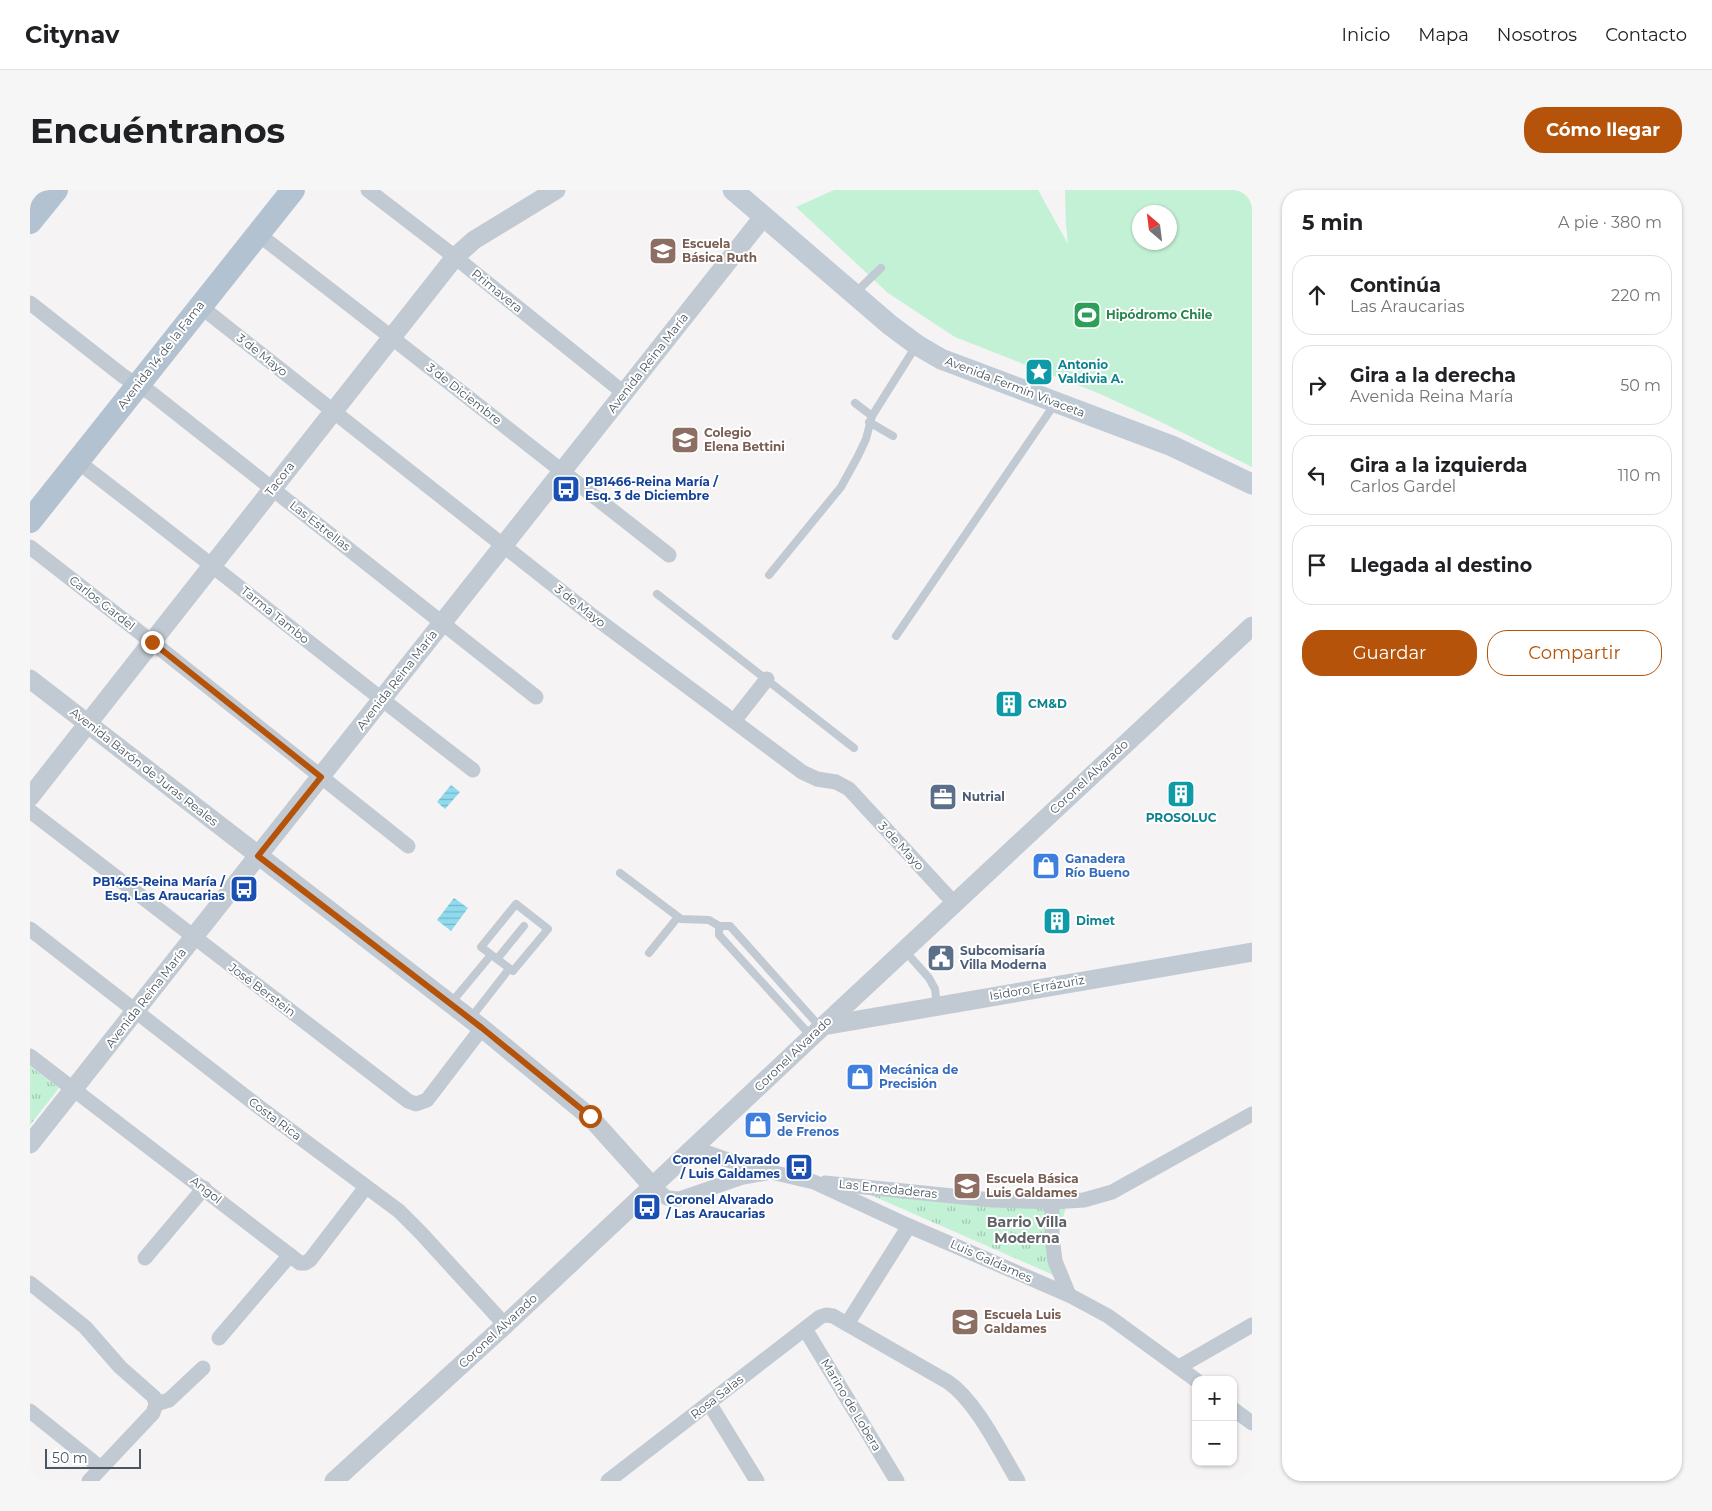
<!DOCTYPE html>
<html lang="es">
<meta charset="utf-8">
<style>
:root{--surface:#fff;--page:#f6f6f6;--text:#202124;--muted:#757577;--line:#e0e0e0;--accent:#b45309}
body{margin:0;font-family:Montserrat,sans-serif;background:var(--page);color:var(--text)}
.controls{position:absolute;right:15px;bottom:15px;display:grid;overflow:hidden;border-radius:10px;box-shadow:0 1px 4px #0004}
.controls button{width:45px;height:45px;display:grid;place-items:center;padding:0;border:0;border-bottom:1px solid var(--line);background:var(--surface);color:var(--text);font:25px sans-serif}
.compass{position:absolute;left:1102px;top:15px;width:45px;height:45px;border-radius:50%;background:var(--surface);box-shadow:0 1px 4px #0004;rotate:332deg}
.scale{position:absolute;left:15px;bottom:12px;width:96px;box-sizing:border-box;padding-left:5px;border:2px solid #4a5661;border-top:0;font-size:14px;line-height:18px;white-space:nowrap;color:#4a5661;-webkit-text-stroke:4px #fff;paint-order:stroke}
.stop{position:absolute;width:15px;height:15px;margin:-11px;border:4px solid #b45309;border-radius:50%;background:#fff}
.stop.end{background:#b45309;border-color:#fff;box-shadow:0 1px 5px #0008}
.list{margin:0;padding:0;list-style:none}
h2{display:flex;justify-content:space-between;align-items:center;height:65px;margin:0;padding:0 20px;font-size:21px}
h2 small{font-size:16px;font-weight:400;color:var(--muted)}
.list li{display:grid;grid-template-columns:32px 1fr auto;gap:15px;align-items:center;box-sizing:border-box;height:80px;margin:0 10px 10px;padding:0 10px;border:1px solid var(--line);border-radius:20px}
.list b{display:block;font-size:19px;white-space:nowrap}
.list p{margin:0;font-size:16px;white-space:nowrap;color:var(--muted)}
.list em{font-size:16px;font-style:normal;color:var(--muted)}
.actions{display:flex;gap:10px;padding:15px 20px}
.actions a{flex:1;padding:11px 0;border:1px solid var(--accent);border-radius:20px;text-align:center;font-size:18px;color:var(--accent)}
.actions .main{background:var(--accent);color:#fff}
.icon{flex:none;width:28px;height:28px;fill:none;stroke:currentColor;stroke-width:2;stroke-linecap:round;stroke-linejoin:round}
.map{position:relative;flex:none;width:1222px;height:1291px;overflow:hidden;border-radius:20px}
header{display:flex;align-items:center;gap:30px;box-sizing:border-box;height:70px;padding:0 25px;background:var(--surface);border-bottom:1px solid var(--line)}
header strong{font-size:24px}
nav{display:flex;gap:28px;margin-inline-start:auto;font-size:18px}
.intro{display:flex;align-items:center;justify-content:space-between;box-sizing:border-box;height:120px;padding:0 30px}
h1{margin:0;font-size:35px}
.button{padding:12px 22px;border-radius:20px;background:var(--accent);color:#fff;font-size:18px;font-weight:700}
main{display:flex;gap:30px;padding:0 30px}
aside{flex:1;background:var(--surface);border-radius:20px;box-shadow:0 1px 4px #0004}
.map>svg:first-child{display:block}
.grass{fill:url(#grass-tufts)}
.pitch{fill:#c3f1d5;fill-rule:evenodd}
.water{fill:url(#water-rules)}
.lines{fill:none;stroke-linecap:round;stroke-linejoin:round}
.service{stroke:#c1cad2;stroke-width:8}
.minor{stroke:#c1cad2;stroke-width:15}
.tertiary{stroke:#c1cad2;stroke-width:19}
.secondary{stroke:#c1cbd6;stroke-width:21}
.primary{stroke:#b3c2d1;stroke-width:24}
.route{stroke:#b45309;stroke-width:6}
.labels{text-anchor:middle;stroke-width:4;stroke-linejoin:round;paint-order:stroke}
.education-label{font-size:12px;font-weight:bold;fill:#785e54;stroke:#fff;text-anchor:start}
.street-label{font-size:12px;fill:#4a5661;stroke:#fff}
.leisure-label{font-size:12px;font-weight:bold;fill:#27864d;stroke:#fff;text-anchor:start}
.culture-label{font-size:12px;font-weight:bold;fill:#0d838f;stroke:#fff;text-anchor:start}
.transit-label{font-size:12px;font-weight:bold;fill:#164399;stroke:#fff;text-anchor:start}
.service-label{font-size:12px;font-weight:bold;fill:#4e5e75;stroke:#fff;text-anchor:start}
.shop-label{font-size:12px;font-weight:bold;fill:#366cbe;stroke:#fff;text-anchor:start}
.neighbourhood-label{font-size:14px;font-weight:bold;fill:#5f6368;stroke:#fff}
</style>
<header>
<strong>Citynav</strong>
<nav><a>Inicio</a><a>Mapa</a><a>Nosotros</a><a>Contacto</a></nav>
</header>
<div class="intro"><h1>Encuéntranos</h1><a class="button">Cómo llegar</a></div>
<main>
<div class="map">
<svg width="1222" height="1291" viewBox="0 0 1222 1291">
<defs>
<pattern id="grass-tufts" width="24" height="20" patternUnits="userSpaceOnUse" patternTransform="scale(1.25)"><rect width="24" height="20" fill="#c3f1d5"/><path d="M3 7l-1-3M5 7V3M7 7l1-3M15 17l-1-3M17 17v-4M19 17l1-3" fill="none" stroke="#a0c6b0"/></pattern>
<pattern id="water-rules" width="6" height="5" patternUnits="userSpaceOnUse" patternTransform="scale(1.25)"><rect width="6" height="5" fill="#90daee"/><path d="M0 2.5h6" fill="none" stroke="#78b4c4"/></pattern>
</defs>
<rect width="100%" height="100%" fill="#f5f3f3"/>
<g class="grass">
<path d="M 0,876 L 29,898 L 0,935 Z"/>
<path d="M 834,1002 L 1038,1011 L 1028,1044 L 1035,1090 Z"/>
</g>
<path class="pitch" d="M 804,0 L 1008,0 L 1038,54 L 1036,35 L 1035,0 L 1222,0 L 1222,277 L 1127,230 L 1068,203 L 925,147 L 858,103 L 766,17 ZM 1110,22 L 1140,22 L 1140,52 L 1110,52 Z"/>
<g class="water">
<path d="M 421,595 L 430,602 L 415,619 L 407,612 Z"/>
<path d="M 424,708 L 438,718 L 421,741 L 407,730 Z"/>
</g>
<g class="lines">
<g class="service">
<path d="M 825,103 L 851,78"/>
<path d="M 825,213 L 842,226"/>
<path d="M 839,232 L 863,246"/>
<path d="M 739,385 L 811,297 L 828,266 L 836,249 L 842,226 L 886,156"/>
<path d="M 627,404 L 824,558"/>
<path d="M 866,446 L 1024,215"/>
<path d="M 590,683 L 651,729 L 679,730 L 689,736 L 700,736 L 791,838"/>
<path d="M 486,714 L 518,739 L 483,781 L 451,757 Z"/>
<path d="M 689,736 L 689,745 L 781,846"/>
<path d="M 875,761 L 899,788 L 905,799 L 907,815"/>
<path d="M 619,763 L 648,727"/>
<path d="M 467,769 L 494,736"/>
<path d="M 421,813 L 461,765"/>
<path d="M 440,829 L 479,779"/>
</g>
<g class="minor">
<path d="M 338,0 L 425,67 L 594,203"/>
<path d="M 228,44 L 361,147 L 639,365"/>
<path d="M 0,113 L 93,186 L 121,203 L 506,507"/>
<path d="M 170,116 L 560,424 L 772,582 L 787,589 L 806,592 L 819,599 L 924,713"/>
<path d="M 47,271 C 181,373 310,478 443,580"/>
<path d="M 0,357 L 122,452 L 378,656"/>
<path d="M 704,531 L 737,489"/>
<path d="M 0,621 L 378,911 L 386,914 L 397,910 L 452,838"/>
<path d="M 0,739 L 229,917 L 369,1021 L 391,1043 L 475,1135"/>
<path d="M 0,866 L 270,1073 L 275,1073 L 280,1070 L 336,997"/>
<path d="M 666,956 L 673,961 L 698,970 L 741,982 L 784,992 L 879,1036 L 1039,1105 L 1078,1126 L 1166,1190"/>
<path d="M 795,993 L 962,1010 L 1022,1012 L 1054,1010 L 1082,1002 L 1222,924"/>
<path d="M 623,997 L 637,1008 L 649,1009 L 713,987 L 736,983"/>
<path d="M 1022,1012 L 1022,1046 L 1025,1071 L 1039,1105"/>
<path d="M 115,1068 L 174,998"/>
<path d="M 0,1093 L 55,1137 L 90,1177 L 124,1207 L 126,1214"/>
<path d="M 817,1134 L 879,1036"/>
<path d="M 775,1139 L 867,1291"/>
<path d="M 189,1148 L 260,1065"/>
<path d="M 1149,1177 L 1222,1135"/>
<path d="M 679,1213 L 727,1291"/>
<path d="M 126,1214 L 139,1210 L 173,1178"/>
<path d="M 1203,1219 L 1222,1233"/>
<path d="M 0,1221 L 71,1278"/>
<path d="M 59,1291 L 123,1223 L 126,1214"/>
<path d="M 578,1291 L 790,1127 L 796,1125 L 803,1126 L 918,1192 C 946,1211 970,1261 988,1291"/>
</g>
<g class="tertiary">
<path d="M 0,489 L 452,838 L 560,927 L 623,997"/>
<path d="M 0,607 L 425,67 L 444,50 L 526,0"/>
<path d="M 793,836 L 1222,762"/>
<path d="M 0,954 L 734,26"/>
<path d="M 304,1291 L 475,1135 L 791,838 L 1222,436"/>
</g>
<path class="secondary" d="M 703,0 L 860,135 L 887,155 L 911,169 L 1142,256 L 1222,294"/>
<g class="primary">
<path d="M 0,32 L 26,0"/>
<path d="M 0,331 L 263,0"/>
</g>
</g>
<g class="lines">
<path class="route" d="M 122,452 L 291,587 L 228,666 L 452,838 L 560,926"/>
</g>
<defs>
<symbol id="school-square" viewBox="-11 -11 22 22"><rect x="-9" y="-9" width="18" height="18" rx="4" fill="#8d6e63" stroke="#fff"/><path d="M0-5L7-2L0 1L-7-2ZM-4 1L0 2.5L4 1V4Q0 6-4 4Z" fill="#fff"/></symbol>
<symbol id="stadium-square" viewBox="-11 -11 22 22"><rect x="-9" y="-9" width="18" height="18" rx="4" fill="#2e9e5b" stroke="#fff"/><path d="M0-5a6.5 5 0 1 0 0 10a6.5 5 0 1 0 0-10ZM-3.5-1.8h7v3.6h-7Z" fill="#fff"/></symbol>
<symbol id="sight-square" viewBox="-11 -11 22 22"><rect x="-9" y="-9" width="18" height="18" rx="4" fill="#0f9aa8" stroke="#fff"/><path d="M0-6L1.8-2.2L6-1.7L2.9 1.2L3.7 5.4L0 3.3L-3.7 5.4L-2.9 1.2L-6-1.7L-1.8-2.2Z" fill="#fff"/></symbol>
<symbol id="bus-square" viewBox="-11 -11 22 22"><rect x="-9" y="-9" width="18" height="18" rx="4" fill="#1a4fb4" stroke="#fff"/><path d="M-5-6H5V4H4V6H2V4H-2V6H-4V4H-5ZM-3.5-4V0h7V-4ZM-3.5 1.2v1.5H-2V1.2ZM2 1.2v1.5H3.5V1.2Z" fill="#fff"/></symbol>
<symbol id="building-square" viewBox="-11 -11 22 22"><rect x="-9" y="-9" width="18" height="18" rx="4" fill="#0f9aa8" stroke="#fff"/><path d="M-4-6H4V6H1V3H-1V6H-4ZM-2.5-4.3h1.7v1.8h-1.7ZM.8-4.3h1.7v1.8H.8ZM-2.5-1h1.7V.8h-1.7ZM.8-1h1.7V.8H.8Z" fill="#fff"/></symbol>
<symbol id="office-square" viewBox="-11 -11 22 22"><rect x="-9" y="-9" width="18" height="18" rx="4" fill="#5c6f8a" stroke="#fff"/><path d="M-6-3h4V-5.5h4V-3h4V5H-6ZM-1-4.5V-3h2v-1.5ZM-6 0V1H6V0Z" fill="#fff"/></symbol>
<symbol id="shop-square" viewBox="-11 -11 22 22"><rect x="-9" y="-9" width="18" height="18" rx="4" fill="#3f7fe0" stroke="#fff"/><path d="M-5-2.5h2.3a2.7 3.5 0 0 1 5.4 0H5L5.5 6h-11ZM-1.5-2.5h3a1.5 2.3 0 0 0-3 0Z" fill="#fff"/></symbol>
<symbol id="civic-square" viewBox="-11 -11 22 22"><rect x="-9" y="-9" width="18" height="18" rx="4" fill="#5c6f8a" stroke="#fff"/><path d="M-.6-6.5H3V-4.5H.6V-3L4-1V1h2V6H-6V1h2V-1L-.6-3ZM-1.2 2.5V6h2.4V2.5Z" fill="#fff"/></symbol>
</defs>
<g fill-rule="evenodd">
<use href="#school-square" x="617" y="45" width="32" height="32"/>
<use href="#stadium-square" x="1041" y="109" width="32" height="32"/>
<use href="#sight-square" x="993" y="166" width="32" height="32"/>
<use href="#school-square" x="639" y="234" width="32" height="32"/>
<use href="#bus-square" x="520" y="283" width="32" height="32"/>
<use href="#building-square" x="963" y="498" width="32" height="32"/>
<use href="#building-square" x="1135" y="588" width="32" height="32"/>
<use href="#office-square" x="897" y="591" width="32" height="32"/>
<use href="#shop-square" x="1000" y="660" width="32" height="32"/>
<use href="#bus-square" x="198" y="683" width="32" height="32"/>
<use href="#building-square" x="1011" y="715" width="32" height="32"/>
<use href="#civic-square" x="895" y="752" width="32" height="32"/>
<use href="#shop-square" x="814" y="871" width="32" height="32"/>
<use href="#shop-square" x="712" y="919" width="32" height="32"/>
<use href="#bus-square" x="753" y="961" width="32" height="32"/>
<use href="#school-square" x="921" y="980" width="32" height="32"/>
<use href="#bus-square" x="601" y="1001" width="32" height="32"/>
<use href="#school-square" x="919" y="1116" width="32" height="32"/>
</g>
<g class="labels">
<g class="education-label">
<text x="652" y="58">Escuela<tspan x="652" dy="14">Básica Ruth</tspan></text>
<text x="674" y="247">Colegio<tspan x="674" dy="14">Elena Bettini</tspan></text>
<text x="956" y="993">Escuela Básica<tspan x="956" dy="14">Luis Galdames</tspan></text>
<text x="954" y="1129">Escuela Luis<tspan x="954" dy="14">Galdames</tspan></text>
</g>
<g class="street-label">
<text transform="translate(467 101) rotate(39)" y="4">Primavera</text>
<text transform="translate(131 165) rotate(-52)" y="4">Avenida 14 de la Fama</text>
<text transform="translate(232 165) rotate(38)" y="4">3 de Mayo</text>
<text transform="translate(618 173) rotate(-52)" y="4">Avenida Reina María</text>
<text transform="translate(985 197) rotate(21)" y="4">Avenida Fermín Vivaceta</text>
<text transform="translate(434 204) rotate(38)" y="4">3 de Diciembre</text>
<text transform="translate(250 289) rotate(-52)" y="4">Tacora</text>
<text transform="translate(290 336) rotate(38)" y="4">Las Estrellas</text>
<text transform="translate(72 413) rotate(38)" y="4">Carlos Gardel</text>
<text transform="translate(550 416) rotate(38)" y="4">3 de Mayo</text>
<text transform="translate(245 425) rotate(39)" y="4">Tarma Tambo</text>
<text transform="translate(367 490) rotate(-52)" y="4">Avenida Reina María</text>
<text transform="translate(114 577) rotate(38)" y="4">Avenida Barón de Juras Reales</text>
<text transform="translate(1059 587) rotate(-43)" y="4">Coronel Alvarado</text>
<text transform="translate(871 656) rotate(47)" y="4">3 de Mayo</text>
<text transform="translate(1007 798) rotate(-10)" y="4">Isidoro Errázuriz</text>
<text transform="translate(232 800) rotate(37)" y="4">José Berstein</text>
<text transform="translate(116 808) rotate(-52)" y="4">Avenida Reina María</text>
<text transform="translate(763 864) rotate(-44)" y="4">Coronel Alvarado</text>
<text transform="translate(245 929) rotate(37)" y="4">Costa Rica</text>
<text transform="translate(858 999) rotate(6)" y="4">Las Enredaderas</text>
<text transform="translate(176 1000) rotate(38)" y="4">Angol</text>
<text transform="translate(961 1071) rotate(24)" y="4">Luis Galdames</text>
<text transform="translate(468 1141) rotate(-43)" y="4">Coronel Alvarado</text>
<text transform="translate(687 1207) rotate(-38)" y="4">Rosa Salas</text>
<text transform="translate(821 1215) rotate(59)" y="4">Marino de Lobera</text>
</g>
<g class="leisure-label">
<text x="1076" y="129">Hipódromo Chile</text>
</g>
<g class="culture-label">
<text x="1028" y="179">Antonio<tspan x="1028" dy="14">Valdivia A.</tspan></text>
<text x="998" y="518">CM&amp;D</text>
<text x="1151" y="632" text-anchor="middle">PROSOLUC</text>
<text x="1046" y="735">Dimet</text>
</g>
<g class="transit-label">
<text x="555" y="296">PB1466-Reina María /<tspan x="555" dy="14">Esq. 3 de Diciembre</tspan></text>
<text x="195" y="696" text-anchor="end">PB1465-Reina María /<tspan x="195" dy="14">Esq. Las Araucarias</tspan></text>
<text x="750" y="974" text-anchor="end">Coronel Alvarado<tspan x="750" dy="14">/ Luis Galdames</tspan></text>
<text x="636" y="1014">Coronel Alvarado<tspan x="636" dy="14">/ Las Araucarias</tspan></text>
</g>
<g class="service-label">
<text x="932" y="611">Nutrial</text>
<text x="930" y="765">Subcomisaría<tspan x="930" dy="14">Villa Moderna</tspan></text>
</g>
<g class="shop-label">
<text x="1035" y="673">Ganadera<tspan x="1035" dy="14">Río Bueno</tspan></text>
<text x="849" y="884">Mecánica de<tspan x="849" dy="14">Precisión</tspan></text>
<text x="747" y="932">Servicio<tspan x="747" dy="14">de Frenos</tspan></text>
</g>
<g class="neighbourhood-label">
<text x="997" y="1037">Barrio Villa<tspan x="997" dy="16">Moderna</tspan></text>
</g>
</g>
</svg>
<div class="controls">
<button>+</button>
<button>−</button>
</div>
<svg class="compass" viewBox="-18 -18 36 36"><path d="M0-13l5 13h-10z" fill="#e53935"/><path d="M0 13l5-13h-10z" fill="#757577"/></svg>
<div class="scale">50 m</div>
<div class="stop" style="left:560px;top:926px"></div>
<div class="stop end" style="left:122px;top:452px"></div>
</div>
<aside>
<h2>5 min<small>A pie · 380 m</small></h2>
<ul class="list">
<li><svg class="icon" aria-label="ahead" viewBox="0 0 24 24"><path d="M12 20V5M6 11l6-6 6 6"/></svg><div><b>Continúa</b><p>Las Araucarias</p></div><em>220 m</em></li>
<li><svg class="icon" aria-label="right" viewBox="0 0 24 24"><path d="M7 20v-9h11M14 6l5 5-5 5"/></svg><div><b>Gira a la derecha</b><p>Avenida Reina María</p></div><em>50 m</em></li>
<li><svg class="icon" aria-label="left" viewBox="0 0 24 24"><path d="M17 20v-9H6M10 6l-5 5 5 5"/></svg><div><b>Gira a la izquierda</b><p>Carlos Gardel</p></div><em>110 m</em></li>
<li><svg class="icon" aria-label="arrive" viewBox="0 0 24 24"><path d="M6 21V4h12l-3 4 3 4H6"/></svg><div><b>Llegada al destino</b></div></li>
</ul>
<div class="actions"><a class="main">Guardar</a><a>Compartir</a></div>
</aside>
</main>
